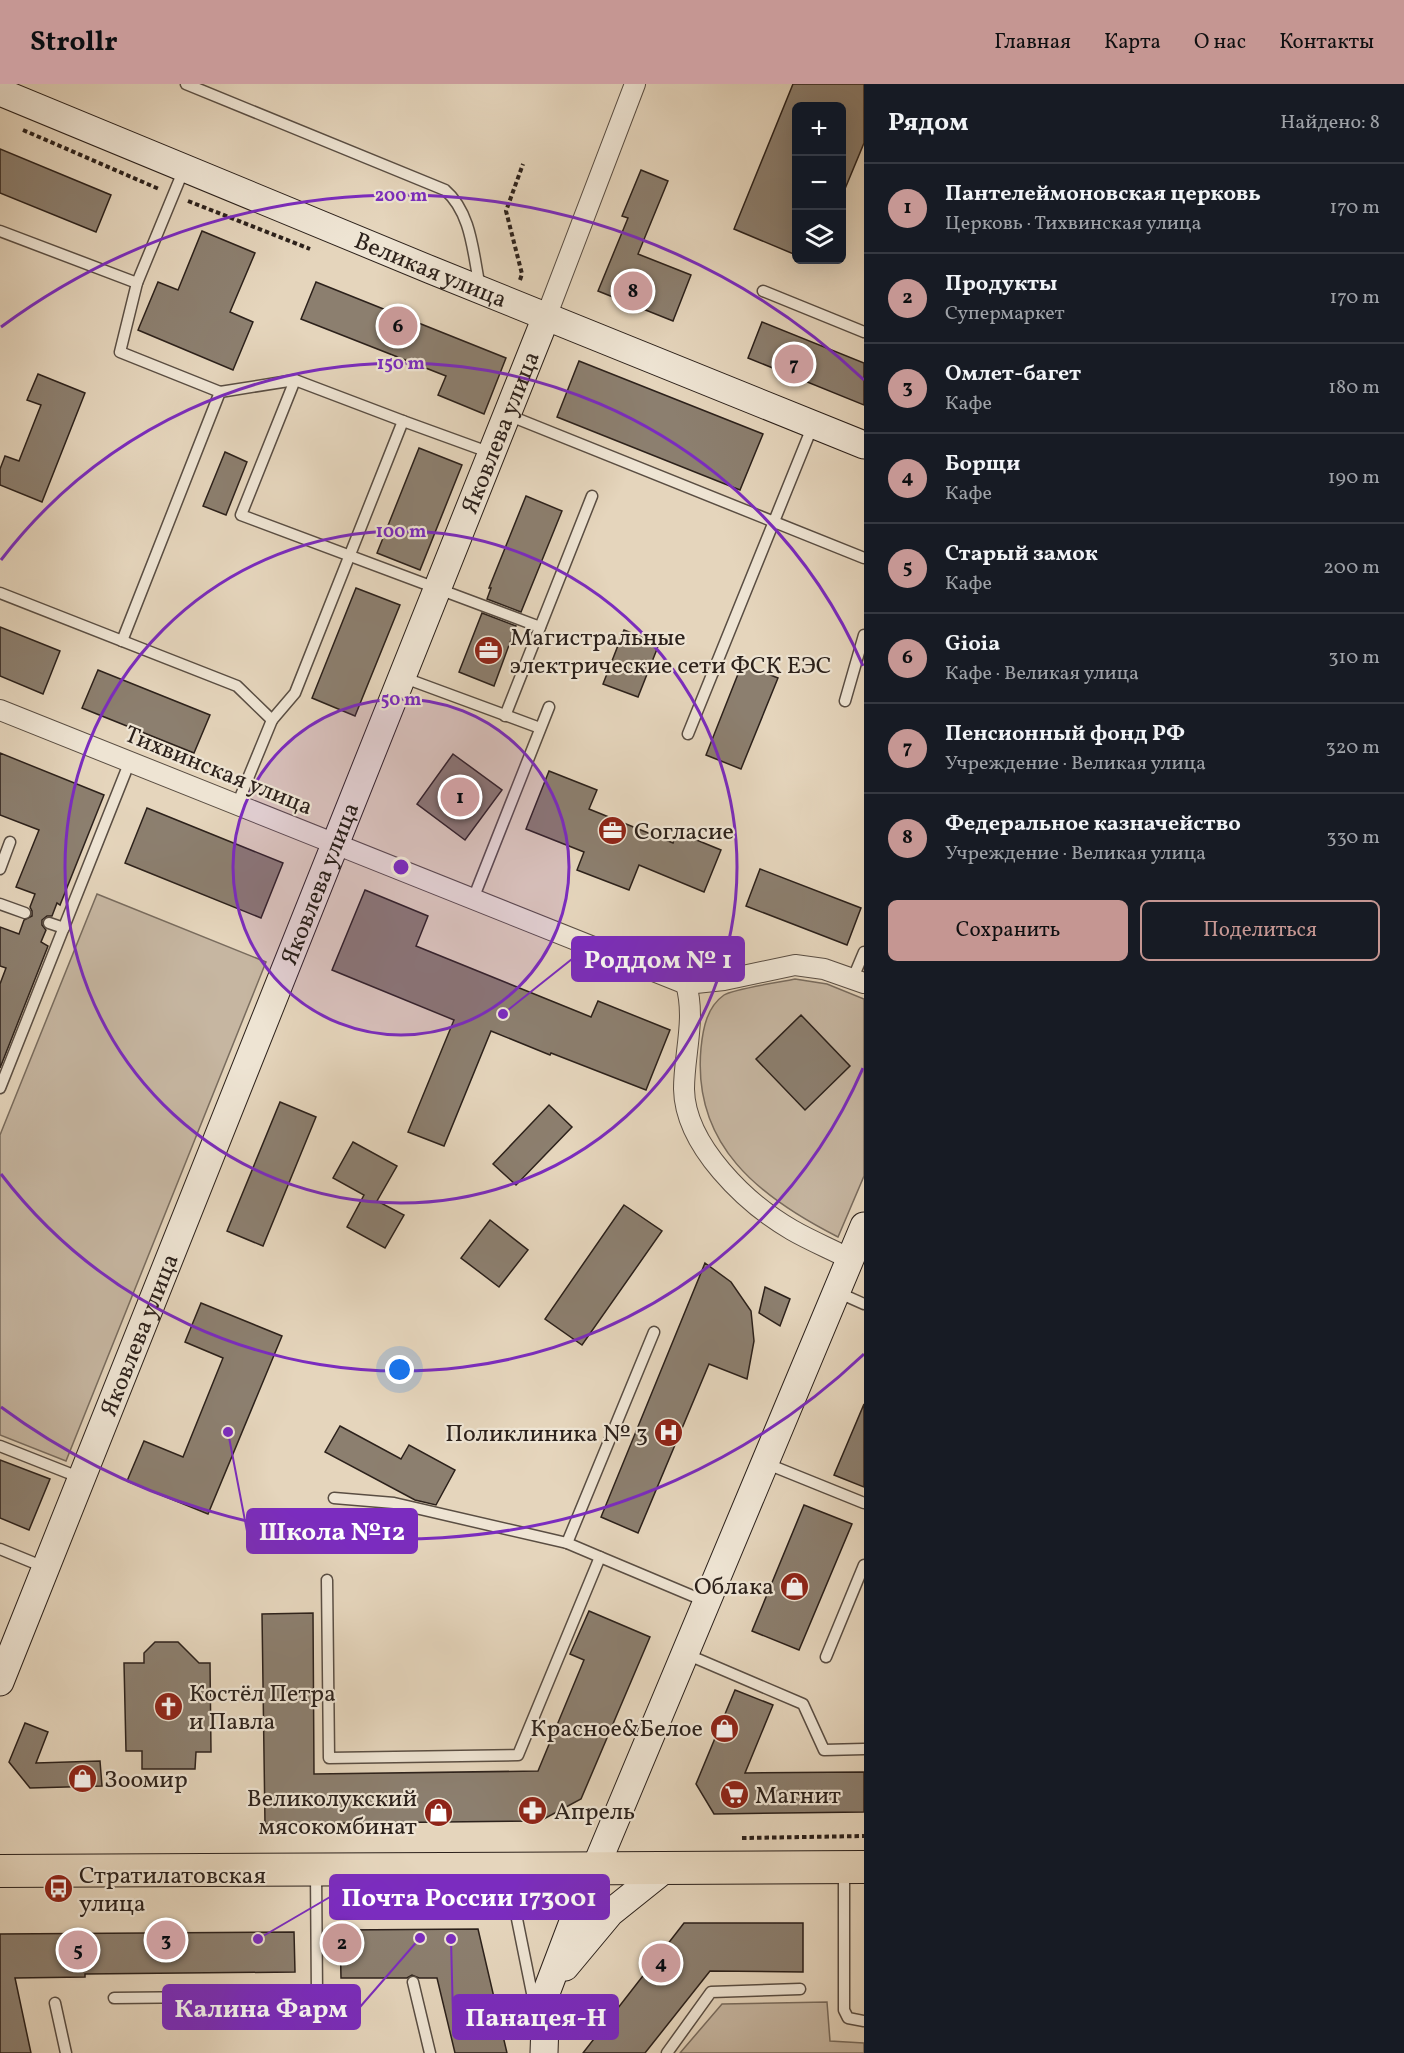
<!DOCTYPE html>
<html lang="ru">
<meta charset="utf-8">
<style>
:root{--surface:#171b24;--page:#242831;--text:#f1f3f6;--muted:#9ea1a6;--line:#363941;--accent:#c59692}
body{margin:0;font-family:Vollkorn,serif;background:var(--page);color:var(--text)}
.controls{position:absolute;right:18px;top:18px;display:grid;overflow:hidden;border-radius:9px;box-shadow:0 6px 24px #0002}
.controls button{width:54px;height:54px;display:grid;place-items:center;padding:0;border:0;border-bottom:2px solid var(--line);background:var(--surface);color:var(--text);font:30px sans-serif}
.you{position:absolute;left:400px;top:1286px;width:21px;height:21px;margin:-15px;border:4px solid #fff;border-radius:50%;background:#1a73e8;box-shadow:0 0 0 9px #1a73e833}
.badge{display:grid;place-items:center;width:39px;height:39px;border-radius:50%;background:var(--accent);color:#111;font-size:20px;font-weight:700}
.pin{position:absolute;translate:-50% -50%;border:3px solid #fff;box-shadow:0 2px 6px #0006}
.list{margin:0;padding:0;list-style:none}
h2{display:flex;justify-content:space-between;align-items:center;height:78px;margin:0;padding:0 24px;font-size:26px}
h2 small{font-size:20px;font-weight:400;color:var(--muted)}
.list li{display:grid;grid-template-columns:39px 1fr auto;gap:18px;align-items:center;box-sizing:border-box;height:90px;padding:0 24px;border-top:2px solid var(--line)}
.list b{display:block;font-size:22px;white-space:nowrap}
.list p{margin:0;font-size:20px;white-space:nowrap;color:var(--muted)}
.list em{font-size:20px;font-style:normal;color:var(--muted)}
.actions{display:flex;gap:12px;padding:18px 24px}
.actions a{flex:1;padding:14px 0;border:2px solid var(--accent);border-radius:9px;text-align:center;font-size:21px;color:var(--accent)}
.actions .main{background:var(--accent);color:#111}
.icon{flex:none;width:33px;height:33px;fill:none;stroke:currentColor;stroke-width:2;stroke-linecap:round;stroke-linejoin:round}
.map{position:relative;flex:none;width:864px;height:1969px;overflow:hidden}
header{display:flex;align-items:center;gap:36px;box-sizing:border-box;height:84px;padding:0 30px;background:var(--accent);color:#111}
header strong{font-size:28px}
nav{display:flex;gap:33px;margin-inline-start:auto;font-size:21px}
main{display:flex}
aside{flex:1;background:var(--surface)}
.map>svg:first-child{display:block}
.green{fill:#c6b6a1;stroke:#796c5e;stroke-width:1.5}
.building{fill:#8c7f6f;stroke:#2c211b;stroke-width:1.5}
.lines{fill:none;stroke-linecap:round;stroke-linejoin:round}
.lane-casing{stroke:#5a4e43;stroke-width:13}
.street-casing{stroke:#5a4e43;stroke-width:22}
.secondary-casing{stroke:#2c211b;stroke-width:29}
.primary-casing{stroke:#2c211b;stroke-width:34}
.path{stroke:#2c211b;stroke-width:4;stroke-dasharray:4.5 3;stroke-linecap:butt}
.lane{stroke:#eee4d3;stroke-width:10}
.street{stroke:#eee4d3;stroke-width:20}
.secondary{stroke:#eee4d3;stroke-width:27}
.primary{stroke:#e5d5bc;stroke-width:32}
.ring{fill:none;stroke:#7b2cbf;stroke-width:3}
.labels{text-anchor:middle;stroke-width:4.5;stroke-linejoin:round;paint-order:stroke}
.street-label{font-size:24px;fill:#2c211b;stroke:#eee4d3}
.poi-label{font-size:24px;fill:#2c211b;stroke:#eee4d3;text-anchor:start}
.centre{fill:#7b2cbf;stroke:#eee4d3;stroke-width:3}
.ring-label{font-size:18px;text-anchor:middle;font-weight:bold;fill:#7b2cbf;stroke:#eee4d3;stroke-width:4.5;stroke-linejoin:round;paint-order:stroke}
.leader{fill:none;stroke:#7b2cbf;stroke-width:2}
.callout-dot{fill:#7b2cbf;stroke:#eee4d3;stroke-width:2}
.callout{fill:#7b2cbf;stroke:#7b2cbf;stroke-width:2}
.callout-label{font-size:26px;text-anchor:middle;font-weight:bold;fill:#fff}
</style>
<header>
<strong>Strollr</strong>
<nav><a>Главная</a><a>Карта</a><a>О нас</a><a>Контакты</a></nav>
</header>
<main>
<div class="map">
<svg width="864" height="1969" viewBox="0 0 864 1969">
<rect width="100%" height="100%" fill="#e5d5bc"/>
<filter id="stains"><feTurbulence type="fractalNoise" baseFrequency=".00333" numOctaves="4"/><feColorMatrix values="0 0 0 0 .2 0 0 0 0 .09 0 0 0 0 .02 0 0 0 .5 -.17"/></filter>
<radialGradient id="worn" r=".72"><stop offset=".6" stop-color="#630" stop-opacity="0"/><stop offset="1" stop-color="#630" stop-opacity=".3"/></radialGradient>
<g class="green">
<path d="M 97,810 L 266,878 L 66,1377 L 0,1351 L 0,1051 Z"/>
<path d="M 795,895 L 827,900 L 864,915 L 864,1092 L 838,1153 C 759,1113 692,1061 701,964 C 703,944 707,923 724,911 C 733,905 781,898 795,895 Z"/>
<path d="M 827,1918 L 830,1957 L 864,1959 L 864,1969 L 680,1969 L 722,1920 Z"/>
</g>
<g class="building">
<path d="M 793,0 L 864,0 L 864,59 L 842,112 L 842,22 L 796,22 L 796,171 L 734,145 Z"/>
<path d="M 0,65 L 111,111 L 96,148 L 0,109 Z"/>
<path d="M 641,86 L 668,97 L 638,170 L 691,191 L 673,237 L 598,207 L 628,134 L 622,132 Z"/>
<path d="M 202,147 L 255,169 L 230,228 L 253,238 L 233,286 L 138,246 L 158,198 L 178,206 Z"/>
<path d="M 316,198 L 506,274 L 484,330 L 438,311 L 446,292 L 301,235 Z"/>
<path d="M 762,238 L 864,279 L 864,321 L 748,274 Z"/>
<path d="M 579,277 L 763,350 L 740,406 L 557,333 Z"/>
<path d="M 38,290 L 85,309 L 42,418 L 0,401 L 0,385 L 5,372 L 19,377 L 41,321 L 27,316 Z"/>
<path d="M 419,364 L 462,381 L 420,486 L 377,469 Z"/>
<path d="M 225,368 L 247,378 L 226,431 L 203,422 Z"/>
<path d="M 526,412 L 562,427 L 521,528 L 487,515 L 491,504 L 489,504 Z"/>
<path d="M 356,504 L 400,521 L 355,632 L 312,614 Z"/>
<path d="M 482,529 L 516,542 L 494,602 L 459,588 Z"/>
<path d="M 0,543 L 60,567 L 43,610 L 0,592 Z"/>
<path d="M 624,546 L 659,560 L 638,613 L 603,600 Z"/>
<path d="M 742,580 L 778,594 L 741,685 L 706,671 Z"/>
<path d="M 98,586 L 210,631 L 194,669 L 82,624 Z"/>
<path d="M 0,669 L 104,711 L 60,821 L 57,819 L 52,832 L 47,832 L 42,836 L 42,841 L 46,846 L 41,858 L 48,862 L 0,984 L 0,900 L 6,884 L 0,882 L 0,843 L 19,850 L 24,836 L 32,832 L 32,827 L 30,823 L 35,810 L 16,803 L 39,746 L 0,731 Z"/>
<path d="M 453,670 L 502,706 L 465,756 L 417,720 Z"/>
<path d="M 549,687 L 597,706 L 589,725 L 673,759 L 677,748 L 721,766 L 704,808 L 639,781 L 629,806 L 577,786 L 584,768 L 526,745 Z"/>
<path d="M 147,724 L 283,779 L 261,834 L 125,779 Z"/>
<path d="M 760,785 L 861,824 L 847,861 L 746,822 Z"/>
<path d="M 365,806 L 428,832 L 416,862 L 591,933 L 598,917 L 670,946 L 646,1006 L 551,969 L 550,971 L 491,947 L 444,1062 L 408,1048 L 454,936 L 332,886 Z"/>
<path d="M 801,931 L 850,982 L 805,1026 L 756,975 Z"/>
<path d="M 280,1018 L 316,1033 L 263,1162 L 227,1147 Z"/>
<path d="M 549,1021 L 572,1043 L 516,1101 L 493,1080 Z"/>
<path d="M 353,1058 L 397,1082 L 377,1117 L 404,1131 L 385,1164 L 347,1143 L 364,1111 L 333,1094 Z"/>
<path d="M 624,1121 L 662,1147 L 582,1261 L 545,1235 Z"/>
<path d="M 490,1136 L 528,1166 L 499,1203 L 461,1174 Z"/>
<path d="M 705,1179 L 731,1198 L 751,1227 L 754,1257 L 747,1295 L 709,1280 L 638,1449 L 601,1433 Z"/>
<path d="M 765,1203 L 790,1215 L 780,1242 L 759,1229 Z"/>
<path d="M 201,1219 L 282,1252 L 208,1430 L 127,1397 L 144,1357 L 183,1373 L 223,1274 L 185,1258 Z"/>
<path d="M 864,1320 L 864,1403 L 834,1391 Z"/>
<path d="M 340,1342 L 401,1375 L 409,1361 L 455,1386 L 436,1421 L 415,1416 L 325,1368 Z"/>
<path d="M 0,1376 L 50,1395 L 29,1446 L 0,1434 Z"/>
<path d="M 804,1421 L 852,1440 L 799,1566 L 752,1547 Z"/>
<path d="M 589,1527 L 650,1553 L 581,1715 L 540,1737 L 265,1740 L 262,1530 L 313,1529 L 314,1690 L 538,1687 L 584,1576 L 570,1570 Z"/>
<path d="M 155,1558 L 178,1558 L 199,1579 L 210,1579 L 211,1668 L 196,1668 L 195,1685 L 142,1685 L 142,1667 L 126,1667 L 124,1579 L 144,1579 L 144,1569 Z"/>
<path d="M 735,1606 L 773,1621 L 745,1689 L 864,1688 L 864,1728 L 714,1730 L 696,1700 Z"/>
<path d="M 25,1639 L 48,1648 L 36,1679 L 100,1677 L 102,1702 L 30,1704 L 9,1678 Z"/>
<path d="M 684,1839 L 803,1839 L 803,1888 L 710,1887 L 645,1969 L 583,1969 Z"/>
<path d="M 478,1845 L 507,1969 L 455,1969 L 437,1894 L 419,1894 L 412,1891 L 407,1894 L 341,1894 L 340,1846 Z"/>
<path d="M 294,1848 L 295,1888 L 85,1890 L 85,1893 L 15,1894 L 31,1969 L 0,1969 L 0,1850 Z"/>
</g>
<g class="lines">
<defs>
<g id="lane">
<path d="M 186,0 L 445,106 C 472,129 473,171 480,203"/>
<path d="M 0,147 L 137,199"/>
<path d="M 763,207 L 864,248"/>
<path d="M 295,296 L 241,431 L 540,543"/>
<path d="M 220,308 L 295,296 L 403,337"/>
<path d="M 508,331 L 864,474"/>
<path d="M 0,509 L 237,602 L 272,636 L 237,721"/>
<path d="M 122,557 L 220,308 L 120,268 L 137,199 L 184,85"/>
<path d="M 402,593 L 540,644"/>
<path d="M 845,617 L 864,551"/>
<path d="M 505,632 L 592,412"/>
<path d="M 272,636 L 295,609 L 403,337 L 491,369"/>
<path d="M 688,650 L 813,341"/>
<path d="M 0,785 L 10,758"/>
<path d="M 473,815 L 549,623"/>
<path d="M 0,820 L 25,829"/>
<path d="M 49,839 L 64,844"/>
<path d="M 853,894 L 864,868"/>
<path d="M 0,1004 L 130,677"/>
<path d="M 837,1208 L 864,1220"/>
<path d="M 0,1362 L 81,1394"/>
<path d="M 765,1379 L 864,1419"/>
<path d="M 334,1414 L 394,1419 L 567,1459 L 600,1473"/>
<path d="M 567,1459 L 654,1248"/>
<path d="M 0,1465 L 44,1483"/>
<path d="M 327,1496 L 329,1674 L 518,1671 L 600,1473 L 707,1518"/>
<path d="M 686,1570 L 803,1620 L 824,1666 L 864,1665"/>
<path d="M 826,1573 L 864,1481"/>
<path d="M 844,1787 L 844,1926 L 848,1934 L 864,1937"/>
<path d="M 516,1830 L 535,1924"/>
<path d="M 413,1898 L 430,1969"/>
<path d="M 114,1914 L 317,1912 L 316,1788"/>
<path d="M 55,1919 L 66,1969"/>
<path d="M 667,1969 L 711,1908 L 800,1905"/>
</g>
<g id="street">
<path d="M 546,233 L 635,0"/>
<path d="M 0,626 L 686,900 L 724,896 L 795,881 L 824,885 L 864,899"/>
<path d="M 686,900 C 696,935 684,970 684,1005 C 685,1062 747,1120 792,1146 C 811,1157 831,1165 850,1175"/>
</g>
<g id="secondary">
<path id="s1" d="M 0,8 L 431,186 L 864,361"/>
<path id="s2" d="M 0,1598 L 546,233"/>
<path d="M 565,1883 L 610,1829 L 665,1785"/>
<path d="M 544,1969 L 546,1909 L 576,1830 L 864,1142"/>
</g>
<path id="primary" d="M 0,1787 L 864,1783"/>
</defs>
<use href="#lane" class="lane-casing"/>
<use href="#street" class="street-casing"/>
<use href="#secondary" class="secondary-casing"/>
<use href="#primary" class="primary-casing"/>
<g class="path">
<path d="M 23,46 L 159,105"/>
<path d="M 188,117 L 310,165"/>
<path d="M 520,196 L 522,190 L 506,127 L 523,80"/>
<path d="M 742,1754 L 864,1752"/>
</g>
<use href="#lane" class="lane"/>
<use href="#street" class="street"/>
<use href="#secondary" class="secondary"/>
<use href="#primary" class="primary"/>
</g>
<circle cx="401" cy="783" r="168" fill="#7b2cbf" fill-opacity=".12"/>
<g class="ring">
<circle cx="401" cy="783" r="168"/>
<circle cx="401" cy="783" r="336"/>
<path d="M863 984A504 504 0 0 1 1 1090M1 476A504 504 0 0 1 863 582"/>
<path d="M864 1270A672 672 0 0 1 1 1323M1 243A672 672 0 0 1 864 296"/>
</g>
<defs>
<symbol id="office-disc" viewBox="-11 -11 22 22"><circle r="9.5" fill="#8f2418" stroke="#eee4d3"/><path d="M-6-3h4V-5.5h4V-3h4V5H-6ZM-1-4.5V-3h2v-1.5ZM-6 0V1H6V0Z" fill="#fff"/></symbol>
<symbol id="hospital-disc" viewBox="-11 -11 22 22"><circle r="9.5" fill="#8f2418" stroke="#eee4d3"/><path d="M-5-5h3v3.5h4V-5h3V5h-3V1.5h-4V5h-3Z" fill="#fff"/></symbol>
<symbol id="shop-disc" viewBox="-11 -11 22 22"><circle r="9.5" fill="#8f2418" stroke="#eee4d3"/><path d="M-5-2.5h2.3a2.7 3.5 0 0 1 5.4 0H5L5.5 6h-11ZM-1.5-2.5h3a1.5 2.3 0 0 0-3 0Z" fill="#fff"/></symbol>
<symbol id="church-disc" viewBox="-11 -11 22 22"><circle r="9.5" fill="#8f2418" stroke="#eee4d3"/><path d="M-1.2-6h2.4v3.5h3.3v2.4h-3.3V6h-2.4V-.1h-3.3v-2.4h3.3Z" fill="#fff"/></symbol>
<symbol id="supermarket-disc" viewBox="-11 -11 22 22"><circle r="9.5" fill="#8f2418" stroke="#eee4d3"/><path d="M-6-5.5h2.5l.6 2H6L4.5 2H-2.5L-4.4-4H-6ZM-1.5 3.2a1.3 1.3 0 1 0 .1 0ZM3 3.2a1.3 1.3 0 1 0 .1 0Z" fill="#fff"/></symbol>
<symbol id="pharmacy-disc" viewBox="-11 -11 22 22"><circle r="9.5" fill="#8f2418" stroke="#eee4d3"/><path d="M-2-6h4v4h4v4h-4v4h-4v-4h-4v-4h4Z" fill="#fff"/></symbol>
<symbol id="bus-disc" viewBox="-11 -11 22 22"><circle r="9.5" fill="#8f2418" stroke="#eee4d3"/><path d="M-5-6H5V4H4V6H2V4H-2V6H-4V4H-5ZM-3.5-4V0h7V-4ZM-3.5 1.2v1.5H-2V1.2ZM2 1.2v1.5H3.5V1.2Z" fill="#fff"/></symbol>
</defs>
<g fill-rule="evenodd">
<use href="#office-disc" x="472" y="550" width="33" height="33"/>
<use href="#office-disc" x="596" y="730" width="33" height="33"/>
<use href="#hospital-disc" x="652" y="1332" width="33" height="33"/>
<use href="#shop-disc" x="778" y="1486" width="33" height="33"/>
<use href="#church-disc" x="152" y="1606" width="33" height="33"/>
<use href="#shop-disc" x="708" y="1628" width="33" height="33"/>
<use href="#shop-disc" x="66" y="1678" width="33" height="33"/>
<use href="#supermarket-disc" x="718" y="1694" width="33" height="33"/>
<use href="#pharmacy-disc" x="516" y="1710" width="33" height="33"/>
<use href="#shop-disc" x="422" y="1712" width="33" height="33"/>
<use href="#bus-disc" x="42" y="1788" width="33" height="33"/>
</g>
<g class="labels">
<g class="street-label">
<text dy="8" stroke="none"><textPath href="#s1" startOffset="466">Великая улица</textPath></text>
<text dy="8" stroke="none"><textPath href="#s2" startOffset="1346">Яковлева улица</textPath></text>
<text transform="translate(219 686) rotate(22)" y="8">Тихвинская улица</text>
<text dy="8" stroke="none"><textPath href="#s2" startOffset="860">Яковлева улица</textPath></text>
<text dy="8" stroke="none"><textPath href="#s2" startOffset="374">Яковлева улица</textPath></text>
</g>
<g class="poi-label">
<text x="510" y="561">Магистральные<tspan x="510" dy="28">электрические сети ФСК ЕЭС</tspan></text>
<text x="634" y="755">Согласие</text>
<text x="648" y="1357" text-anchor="end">Поликлиника № 3</text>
<text x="774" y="1510" text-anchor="end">Облака</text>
<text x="189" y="1617">Костёл Петра<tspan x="189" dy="28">и Павла</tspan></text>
<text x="703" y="1652" text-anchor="end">Красное&amp;Белое</text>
<text x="104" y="1703">Зоомир</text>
<text x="755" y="1719">Магнит</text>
<text x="417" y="1722" text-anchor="end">Великолукский<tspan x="417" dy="28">мясокомбинат</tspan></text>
<text x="554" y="1735">Апрель</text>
<text x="79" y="1799">Стратилатовская<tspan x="79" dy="28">улица</tspan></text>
</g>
</g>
<circle cx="401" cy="783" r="9" class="centre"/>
<g class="ring-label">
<text x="401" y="117">200 m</text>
<text x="401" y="285">150 m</text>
<text x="401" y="453">100 m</text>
<text x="401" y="621">50 m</text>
</g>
<path class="leader" d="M503 930L572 875M228 1348L247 1447M258 1855L330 1813M420 1854L360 1923M451 1855L453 1933"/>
<g class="callout-dot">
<circle cx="503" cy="930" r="6"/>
<circle cx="228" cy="1348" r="6"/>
<circle cx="258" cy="1855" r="6"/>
<circle cx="420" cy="1854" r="6"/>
<circle cx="451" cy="1855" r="6"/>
</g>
<g class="callout">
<rect x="572" y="853" width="172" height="44" rx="6"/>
<rect x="247" y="1425" width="170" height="44" rx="6"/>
<rect x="330" y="1791" width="279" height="44" rx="6"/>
<rect x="163" y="1901" width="197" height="44" rx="6"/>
<rect x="453" y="1911" width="165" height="44" rx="6"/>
</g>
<g class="callout-label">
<text x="658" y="884">Роддом № 1</text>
<text x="332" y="1456">Школа №12</text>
<text x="469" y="1822">Почта России 173001</text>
<text x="261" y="1933">Калина Фарм</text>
<text x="536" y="1942">Панацея-Н</text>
</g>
<rect width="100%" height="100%" filter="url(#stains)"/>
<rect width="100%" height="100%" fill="url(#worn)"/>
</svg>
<div class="controls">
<button>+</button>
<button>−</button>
<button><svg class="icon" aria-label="layers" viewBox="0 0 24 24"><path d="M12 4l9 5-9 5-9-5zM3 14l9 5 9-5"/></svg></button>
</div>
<div class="you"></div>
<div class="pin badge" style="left:460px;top:713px">1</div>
<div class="pin badge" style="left:342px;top:1859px">2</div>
<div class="pin badge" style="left:166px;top:1856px">3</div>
<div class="pin badge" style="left:661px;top:1879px">4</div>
<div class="pin badge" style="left:78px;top:1866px">5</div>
<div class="pin badge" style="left:398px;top:242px">6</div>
<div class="pin badge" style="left:794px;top:280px">7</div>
<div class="pin badge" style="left:633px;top:207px">8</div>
</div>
<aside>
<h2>Рядом<small>Найдено: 8</small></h2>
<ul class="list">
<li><span class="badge">1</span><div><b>Пантелеймоновская церковь</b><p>Церковь · Тихвинская улица</p></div><em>170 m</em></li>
<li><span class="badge">2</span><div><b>Продукты</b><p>Супермаркет</p></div><em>170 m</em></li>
<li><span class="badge">3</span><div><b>Омлет-багет</b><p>Кафе</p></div><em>180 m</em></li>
<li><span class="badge">4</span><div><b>Борщи</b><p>Кафе</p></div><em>190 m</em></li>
<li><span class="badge">5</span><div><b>Старый замок</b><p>Кафе</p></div><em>200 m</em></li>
<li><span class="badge">6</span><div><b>Gioia</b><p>Кафе · Великая улица</p></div><em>310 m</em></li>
<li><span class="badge">7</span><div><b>Пенсионный фонд РФ</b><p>Учреждение · Великая улица</p></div><em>320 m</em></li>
<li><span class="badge">8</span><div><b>Федеральное казначейство</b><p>Учреждение · Великая улица</p></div><em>330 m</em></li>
</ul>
<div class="actions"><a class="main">Сохранить</a><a>Поделиться</a></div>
</aside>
</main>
